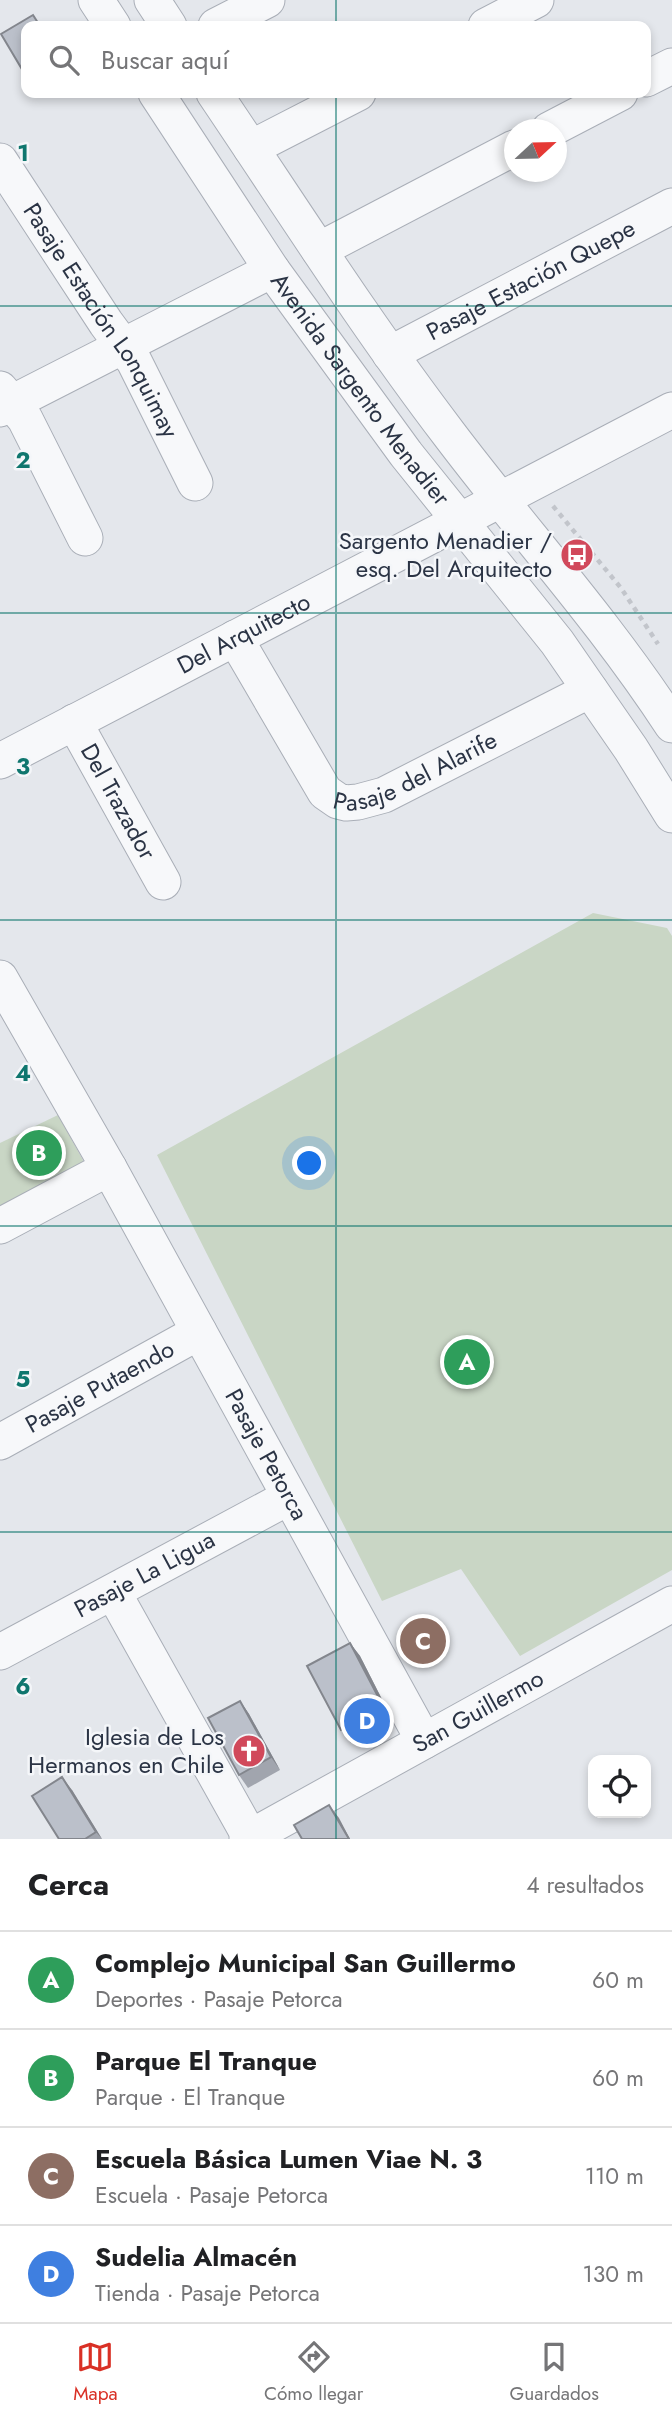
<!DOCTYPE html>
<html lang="es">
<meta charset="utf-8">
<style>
:root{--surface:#fff;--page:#f2f2f2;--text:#202124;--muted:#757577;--line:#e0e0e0;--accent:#d93025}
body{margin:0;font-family:Jost,sans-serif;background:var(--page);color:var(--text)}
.controls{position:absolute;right:21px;bottom:21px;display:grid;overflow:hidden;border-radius:14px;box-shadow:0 4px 10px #0003}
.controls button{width:63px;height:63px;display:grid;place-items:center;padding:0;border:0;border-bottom:2px solid var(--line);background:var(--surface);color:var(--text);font:35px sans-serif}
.compass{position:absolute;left:504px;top:119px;width:63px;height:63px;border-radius:50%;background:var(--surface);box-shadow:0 4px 10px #0003;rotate:68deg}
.you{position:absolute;left:310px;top:1164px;width:24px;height:24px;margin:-18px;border:5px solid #fff;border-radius:50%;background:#1a73e8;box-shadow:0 0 0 10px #1a73e833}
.badge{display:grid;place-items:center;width:46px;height:46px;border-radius:50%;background:var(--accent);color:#fff;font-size:23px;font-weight:700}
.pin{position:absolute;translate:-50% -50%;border:4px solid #fff;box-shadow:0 2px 7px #0006}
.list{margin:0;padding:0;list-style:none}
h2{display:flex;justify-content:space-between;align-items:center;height:91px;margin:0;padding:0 28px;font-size:30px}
h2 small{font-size:23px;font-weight:400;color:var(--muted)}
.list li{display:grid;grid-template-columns:46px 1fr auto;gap:21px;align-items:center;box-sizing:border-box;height:98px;padding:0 28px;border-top:2px solid var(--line)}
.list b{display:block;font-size:26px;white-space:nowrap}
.list p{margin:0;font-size:23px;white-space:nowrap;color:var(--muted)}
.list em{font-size:23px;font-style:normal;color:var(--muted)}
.icon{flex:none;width:38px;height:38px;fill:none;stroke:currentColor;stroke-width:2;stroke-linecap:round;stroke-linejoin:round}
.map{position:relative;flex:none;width:672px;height:1839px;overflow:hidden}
.search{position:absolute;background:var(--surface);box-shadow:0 4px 10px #0003;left:21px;right:21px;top:21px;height:77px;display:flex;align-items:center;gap:18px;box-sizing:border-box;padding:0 24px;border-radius:14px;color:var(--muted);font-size:26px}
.sheet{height:483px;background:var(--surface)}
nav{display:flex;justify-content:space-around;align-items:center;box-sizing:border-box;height:98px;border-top:2px solid var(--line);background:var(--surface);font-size:19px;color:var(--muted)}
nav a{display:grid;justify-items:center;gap:4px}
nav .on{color:var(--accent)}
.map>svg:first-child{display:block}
.green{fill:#c9d6c5}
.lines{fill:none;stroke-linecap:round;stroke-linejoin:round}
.minor-casing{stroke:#a9aeb7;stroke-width:37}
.path{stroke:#c2c5cb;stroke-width:4.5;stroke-dasharray:5 5;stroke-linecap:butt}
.minor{stroke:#f7f8fa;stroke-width:35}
.wall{fill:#a1a5ae}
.shaded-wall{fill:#83868d}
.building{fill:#bbc0ca;stroke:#83868d;stroke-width:2}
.grid{fill:none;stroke:#0f766e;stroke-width:2;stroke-opacity:0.55}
.labels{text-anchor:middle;stroke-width:5;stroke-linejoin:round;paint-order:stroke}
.street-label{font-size:24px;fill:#2b3445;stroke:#f4f6f9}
.poi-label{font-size:24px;fill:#2b3445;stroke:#f4f6f9;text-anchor:end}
.grid-label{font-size:23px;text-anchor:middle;font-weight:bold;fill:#0f766e;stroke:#f4f6f9;stroke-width:5;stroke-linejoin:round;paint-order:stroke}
</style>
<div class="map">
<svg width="672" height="1839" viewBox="0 0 672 1839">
<rect width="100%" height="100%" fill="#e4e7ec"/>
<g class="green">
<path d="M 593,913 L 667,928 L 672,936 L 672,1570 L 520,1656 L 461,1569 L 382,1601 L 157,1155 Z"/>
<path d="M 58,1115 L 84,1162 L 0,1207 L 0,1143 Z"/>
</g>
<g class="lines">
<defs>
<g id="minor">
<path d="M 96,0 L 113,26"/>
<path d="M 152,0 L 169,26"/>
<path d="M 216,26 L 267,0"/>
<path d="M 486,26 L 536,0"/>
<path d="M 646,79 L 672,66"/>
<path id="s1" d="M 156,93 L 272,270 L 406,454 L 557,642 L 631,749 L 672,815"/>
<path d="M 214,93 C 291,207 365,324 449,434 C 523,532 605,622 672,725"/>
<path d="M 549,130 L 620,93"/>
<path d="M 251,148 L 358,93"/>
<path id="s2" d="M 0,161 L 106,323 L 134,361 L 195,483"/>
<path d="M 319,250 L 514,148"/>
<path id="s3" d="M 390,354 L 672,206"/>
<path d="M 0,389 L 25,419 L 85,538"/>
<path d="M 0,409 L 272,270"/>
<path id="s4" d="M 235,638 L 325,792 L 338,801 L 346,803 L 358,802 L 384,795 L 590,690"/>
<path id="s5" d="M 74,722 L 163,882"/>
<path id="s6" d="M 0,761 L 672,410"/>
<path id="s7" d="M 0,978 L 109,1168 L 424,1741"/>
<path d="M 0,1226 L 109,1168"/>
<path id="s8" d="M 0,1442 L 199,1332"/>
<path d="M 113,1592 L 250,1837"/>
<path id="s9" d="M 0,1652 L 289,1497"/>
<path id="s10" d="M 247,1839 L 672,1604"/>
</g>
</defs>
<use href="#minor" class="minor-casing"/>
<path class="path" d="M 553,506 L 621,588 L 658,644"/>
<use href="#minor" class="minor"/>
</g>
<g class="wall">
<path d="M 350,1643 L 360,1656 L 393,1721 L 351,1743 L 341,1730 Z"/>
<path d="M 240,1701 L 249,1714 L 280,1770 L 248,1788 L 239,1775 Z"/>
<path d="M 72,1790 L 102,1839 L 59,1839 Z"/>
</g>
<g class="shaded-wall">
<path d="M 350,1643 L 360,1656 L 393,1721 L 384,1708 Z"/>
<path d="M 240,1701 L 249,1714 L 280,1770 L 271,1757 Z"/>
<path d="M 62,1777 L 72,1790 L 102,1839 L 96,1832 Z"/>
<path d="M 329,1805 L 339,1818 L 350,1839 L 349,1839 Z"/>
</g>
<g class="building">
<path d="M 33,15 L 40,26 L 26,26 L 26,76 L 1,34 Z"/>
<path d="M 350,1643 L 384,1708 L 341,1730 L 307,1666 Z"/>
<path d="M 240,1701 L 271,1757 L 239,1775 L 208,1718 Z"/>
<path d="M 62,1777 L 96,1832 L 85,1839 L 59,1839 L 32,1796 Z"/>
<path d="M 329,1805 L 349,1839 L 302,1839 L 294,1825 Z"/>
</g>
<path class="grid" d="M 336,0 L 336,26M 336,93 L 336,1839M 0,306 L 672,306M 0,613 L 672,613M 0,920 L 672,920M 0,1226 L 672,1226M 0,1532 L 672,1532"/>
<defs>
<symbol id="bus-disc" viewBox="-11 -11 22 22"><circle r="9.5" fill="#d1495b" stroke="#f4f6f9"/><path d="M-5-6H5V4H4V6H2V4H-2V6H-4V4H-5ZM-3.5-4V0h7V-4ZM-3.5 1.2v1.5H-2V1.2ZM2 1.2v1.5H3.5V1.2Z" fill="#fff"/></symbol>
<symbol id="church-disc" viewBox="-11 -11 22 22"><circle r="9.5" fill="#d1495b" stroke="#f4f6f9"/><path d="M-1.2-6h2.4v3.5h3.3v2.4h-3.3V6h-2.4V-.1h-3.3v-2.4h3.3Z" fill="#fff"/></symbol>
</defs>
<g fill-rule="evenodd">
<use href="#bus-disc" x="558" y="536" width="38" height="38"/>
<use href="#church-disc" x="230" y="1732" width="38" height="38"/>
</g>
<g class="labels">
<g class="street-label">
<text dy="8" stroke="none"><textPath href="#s3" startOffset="159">Pasaje Estación Quepe</textPath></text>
<text dy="8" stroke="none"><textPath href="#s2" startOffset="189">Pasaje Estación Lonquimay</textPath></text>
<text dy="8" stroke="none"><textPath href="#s1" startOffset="360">Avenida Sargento Menadier</textPath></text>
<text dy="8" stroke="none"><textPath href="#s6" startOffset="275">Del Arquitecto</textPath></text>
<text dy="8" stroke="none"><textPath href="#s4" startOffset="278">Pasaje del Alarife</textPath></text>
<text dy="8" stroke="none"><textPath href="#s5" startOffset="91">Del Trazador</textPath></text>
<text dy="8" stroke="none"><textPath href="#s8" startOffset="114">Pasaje Putaendo</textPath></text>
<text dy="8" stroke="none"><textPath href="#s7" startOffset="546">Pasaje Petorca</textPath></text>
<text dy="8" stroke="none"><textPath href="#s9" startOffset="164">Pasaje La Ligua</textPath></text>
<text dy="8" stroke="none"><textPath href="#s10" startOffset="264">San Guillermo</textPath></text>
</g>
<g class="poi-label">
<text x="552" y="549">Sargento Menadier /<tspan x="552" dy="28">esq. Del Arquitecto</tspan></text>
<text x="224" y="1745">Iglesia de Los<tspan x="224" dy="28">Hermanos en Chile</tspan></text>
</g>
</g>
<g class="grid-label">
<text x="23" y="161">1</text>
<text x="23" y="468">2</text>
<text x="23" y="774">3</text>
<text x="23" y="1081">4</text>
<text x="23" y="1387">5</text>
<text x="23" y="1694">6</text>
</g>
</svg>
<div class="controls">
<button><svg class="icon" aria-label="locate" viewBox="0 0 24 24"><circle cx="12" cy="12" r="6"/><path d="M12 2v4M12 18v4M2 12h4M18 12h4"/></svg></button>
</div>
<svg class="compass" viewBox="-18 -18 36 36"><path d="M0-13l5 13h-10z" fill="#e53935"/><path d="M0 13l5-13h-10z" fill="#757577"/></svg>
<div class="you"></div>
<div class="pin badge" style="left:467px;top:1362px;background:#2e9e5b">A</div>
<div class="pin badge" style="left:39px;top:1153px;background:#2e9e5b">B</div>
<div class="pin badge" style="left:423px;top:1641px;background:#8d6e63">C</div>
<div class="pin badge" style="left:367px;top:1721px;background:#3f7fe0">D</div>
<div class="search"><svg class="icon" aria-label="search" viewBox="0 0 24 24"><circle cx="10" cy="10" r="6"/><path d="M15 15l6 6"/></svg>Buscar aquí</div>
</div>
<section class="sheet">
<h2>Cerca<small>4 resultados</small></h2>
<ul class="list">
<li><span class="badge" style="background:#2e9e5b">A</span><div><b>Complejo Municipal San Guillermo</b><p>Deportes · Pasaje Petorca</p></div><em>60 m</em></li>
<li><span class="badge" style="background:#2e9e5b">B</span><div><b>Parque El Tranque</b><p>Parque · El Tranque</p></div><em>60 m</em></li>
<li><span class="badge" style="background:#8d6e63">C</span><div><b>Escuela Básica Lumen Viae N. 3</b><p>Escuela · Pasaje Petorca</p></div><em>110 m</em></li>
<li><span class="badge" style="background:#3f7fe0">D</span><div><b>Sudelia Almacén</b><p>Tienda · Pasaje Petorca</p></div><em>130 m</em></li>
</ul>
</section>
<nav>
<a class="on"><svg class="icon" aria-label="map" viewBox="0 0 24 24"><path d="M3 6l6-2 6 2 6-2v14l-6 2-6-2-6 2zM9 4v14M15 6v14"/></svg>Mapa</a>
<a><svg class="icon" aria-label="directions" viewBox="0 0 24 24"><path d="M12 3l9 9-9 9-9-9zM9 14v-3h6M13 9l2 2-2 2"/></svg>Cómo llegar</a>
<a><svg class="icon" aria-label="saved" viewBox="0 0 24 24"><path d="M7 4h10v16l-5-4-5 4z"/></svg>Guardados</a>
</nav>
